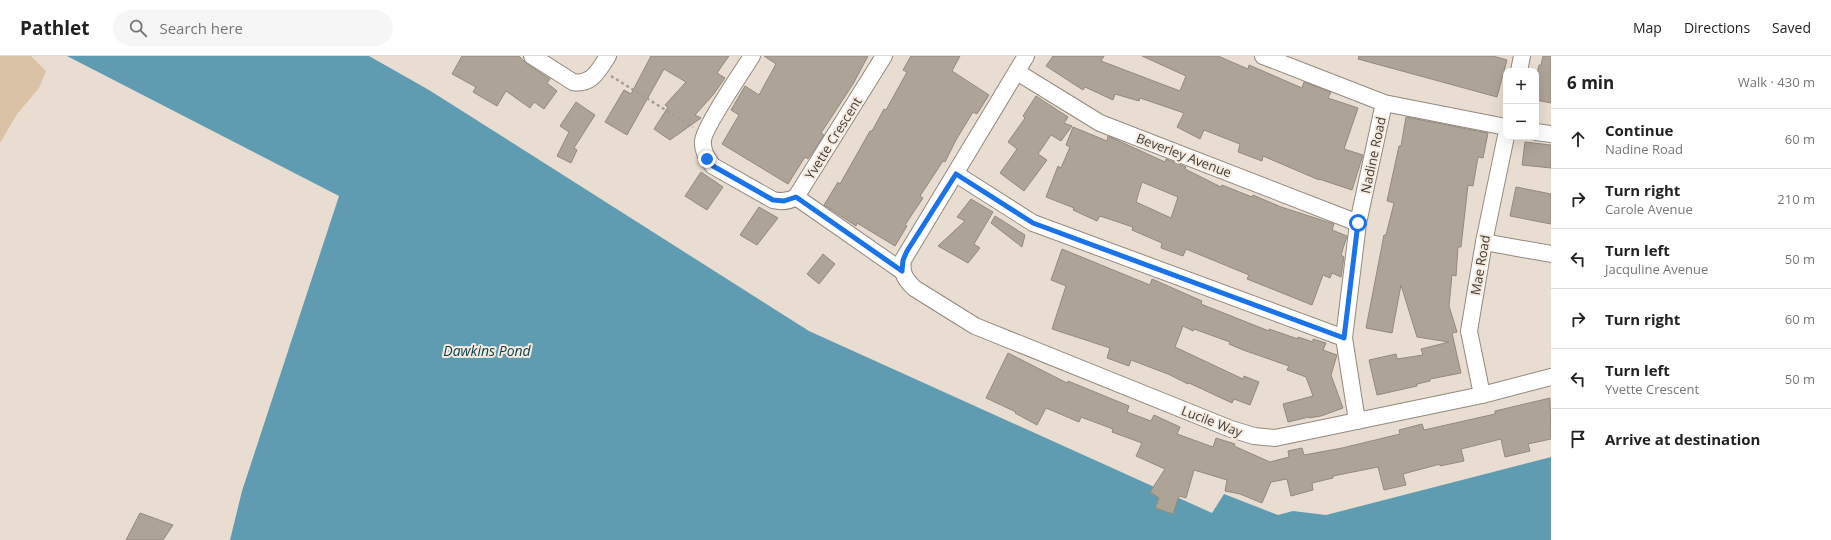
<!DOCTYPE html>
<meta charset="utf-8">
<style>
:root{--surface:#fff;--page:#f6f6f6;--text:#222;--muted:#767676;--line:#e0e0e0}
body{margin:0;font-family:"Open Sans",sans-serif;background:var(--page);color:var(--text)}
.controls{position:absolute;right:12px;top:12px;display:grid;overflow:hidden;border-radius:8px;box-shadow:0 4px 16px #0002}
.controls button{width:36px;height:36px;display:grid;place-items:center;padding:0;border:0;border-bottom:1px solid var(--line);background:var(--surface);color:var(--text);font:20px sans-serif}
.stop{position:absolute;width:12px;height:12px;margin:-9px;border:3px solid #1a73e8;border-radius:50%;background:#fff}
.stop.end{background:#1a73e8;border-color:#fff;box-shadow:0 1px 4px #0008}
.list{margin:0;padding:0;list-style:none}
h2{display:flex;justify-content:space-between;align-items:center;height:52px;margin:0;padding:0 16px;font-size:17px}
h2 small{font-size:13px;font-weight:400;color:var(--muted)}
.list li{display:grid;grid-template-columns:26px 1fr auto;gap:12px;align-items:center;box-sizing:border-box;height:60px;padding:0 16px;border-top:1px solid var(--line)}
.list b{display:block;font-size:15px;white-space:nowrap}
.list p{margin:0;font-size:13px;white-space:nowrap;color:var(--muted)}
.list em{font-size:13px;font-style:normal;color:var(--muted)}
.icon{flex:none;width:22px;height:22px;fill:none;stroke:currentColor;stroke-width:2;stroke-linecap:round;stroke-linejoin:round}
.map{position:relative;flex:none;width:1551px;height:484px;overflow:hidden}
header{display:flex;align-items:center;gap:24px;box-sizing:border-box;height:56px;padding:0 20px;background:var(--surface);border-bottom:1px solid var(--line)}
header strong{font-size:19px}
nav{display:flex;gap:22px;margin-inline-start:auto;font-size:14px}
.search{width:280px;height:36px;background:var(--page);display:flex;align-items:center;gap:10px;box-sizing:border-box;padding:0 14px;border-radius:22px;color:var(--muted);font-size:15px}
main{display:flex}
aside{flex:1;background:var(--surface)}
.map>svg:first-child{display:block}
.green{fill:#d9c2a5}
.water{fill:#609cb1}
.building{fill:#ada397;stroke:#938a7e;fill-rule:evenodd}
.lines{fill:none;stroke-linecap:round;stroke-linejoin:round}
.minor-casing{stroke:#93897d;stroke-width:18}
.path{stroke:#a59d93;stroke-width:2.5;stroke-dasharray:3 3;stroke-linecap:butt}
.minor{stroke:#fff;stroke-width:16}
.route{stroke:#1a73e8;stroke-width:5}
.labels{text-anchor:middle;stroke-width:4;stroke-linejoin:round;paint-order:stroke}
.street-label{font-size:13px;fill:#403c36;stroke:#f5eadd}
.water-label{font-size:14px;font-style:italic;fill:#043d4c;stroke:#f5eadd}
</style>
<header>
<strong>Pathlet</strong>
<div class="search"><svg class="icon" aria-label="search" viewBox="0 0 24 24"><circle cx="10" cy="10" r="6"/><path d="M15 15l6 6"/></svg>Search here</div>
<nav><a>Map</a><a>Directions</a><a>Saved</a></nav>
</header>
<main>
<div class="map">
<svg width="1551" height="484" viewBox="0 0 1551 484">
<rect width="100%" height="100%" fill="#e8ddd0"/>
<path class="green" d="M 0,0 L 31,0 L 46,15 L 39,32 L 17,58 L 0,87 Z"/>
<path class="water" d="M 67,0 L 369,0 L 429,34 L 809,275 L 1212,457 L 1224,438 L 1278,459 L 1293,455 L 1326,459 L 1551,401 L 1551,484 L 230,484 L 242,435 L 339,140 Z"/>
<g class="building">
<path d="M 462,0 L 519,0 L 527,8 L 550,23 L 547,27 L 557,35 L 544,53 L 534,46 L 530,52 L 506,35 L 497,50 L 473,36 L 476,31 L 452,18 Z"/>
<path d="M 651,0 L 729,0 L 717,17 L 725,22 L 713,39 L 695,59 L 701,62 L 670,84 L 654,73 L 668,51 L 665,49 L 686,26 L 664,13 L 627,79 L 605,66 L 624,34 L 631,38 Z"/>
<path d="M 764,0 L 868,0 L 853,28 L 821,77 L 824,79 L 808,103 L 805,101 L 788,128 L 722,88 L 739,59 L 731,54 L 745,30 L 759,39 L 776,8 Z"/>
<path d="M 911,0 L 960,0 L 952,15 L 989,39 L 977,58 L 973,56 L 956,84 L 945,106 L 943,105 L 920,140 L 923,142 L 905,169 L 907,170 L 895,190 L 857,167 L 856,170 L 824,149 L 838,126 L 840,128 L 870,75 L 872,75 L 884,53 L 886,54 L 907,16 L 903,14 Z"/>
<path d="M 1053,0 L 1104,0 L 1101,5 L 1180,35 L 1186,20 L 1142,0 L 1218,0 L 1248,13 L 1249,9 L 1302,32 L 1304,26 L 1331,36 L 1328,42 L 1358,52 L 1344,93 L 1363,99 L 1352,134 L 1319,123 L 1319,124 L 1263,100 L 1262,105 L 1238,96 L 1240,88 L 1204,74 L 1200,83 L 1177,71 L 1184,57 L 1140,42 L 1139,45 L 1115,38 L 1113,44 L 1085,31 L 1083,34 L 1046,10 Z"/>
<path d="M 1359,0 L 1493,0 L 1507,4 L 1497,41 L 1358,3 Z"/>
<path d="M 1543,0 L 1551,0 L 1551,47 L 1536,44 L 1536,22 L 1539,9 L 1541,9 Z"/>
<path d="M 1036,40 L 1068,61 L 1064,67 L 1072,70 L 1061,85 L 1051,79 L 1038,98 L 1047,104 L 1024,135 L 1000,117 L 1017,93 L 1008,86 L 1025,62 L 1023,60 Z"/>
<path d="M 576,46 L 595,59 L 574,92 L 577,94 L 571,107 L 557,100 L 569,76 L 560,70 Z"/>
<path d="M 1406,61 L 1488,77 L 1483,102 L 1478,101 L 1473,130 L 1468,129 L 1461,191 L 1458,191 L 1456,220 L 1452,219 L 1449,250 L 1457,276 L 1452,277 L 1461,317 L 1430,323 L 1430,325 L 1417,328 L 1417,330 L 1377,339 L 1369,304 L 1396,298 L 1397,303 L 1423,299 L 1421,293 L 1449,286 L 1417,281 L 1401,229 L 1392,277 L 1366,272 L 1384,179 L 1386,179 L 1394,147 L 1387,145 L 1399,90 L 1401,90 Z"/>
<path d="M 1073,71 L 1107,85 L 1108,80 L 1165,106 L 1166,103 L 1186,111 L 1185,113 L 1221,131 L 1222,129 L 1252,141 L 1253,139 L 1281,151 L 1334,168 L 1332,174 L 1347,180 L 1341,199 L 1344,201 L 1341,221 L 1332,217 L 1330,222 L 1323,219 L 1312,249 L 1247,223 L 1249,219 L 1186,193 L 1183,200 L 1161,192 L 1162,187 L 1132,174 L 1133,171 L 1100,160 L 1097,165 L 1073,154 L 1074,152 L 1046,141 L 1058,110 L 1061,112 L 1070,91 L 1066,89 ZM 1142,126 L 1178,141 L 1171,162 L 1136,146 Z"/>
<path d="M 1525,86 L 1551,89 L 1551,112 L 1522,109 Z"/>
<path d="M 701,116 L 723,131 L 707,154 L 685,140 Z"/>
<path d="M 1516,131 L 1551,138 L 1551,168 L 1510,160 Z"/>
<path d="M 971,143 L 993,156 L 974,188 L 980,192 L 968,207 L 938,190 L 965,165 L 957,161 Z"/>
<path d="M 759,151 L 778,162 L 757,189 L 740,179 Z"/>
<path d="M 995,160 L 1025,179 L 1022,191 L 991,167 Z"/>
<path d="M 1062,193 L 1150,229 L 1152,223 L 1202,245 L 1201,248 L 1269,275 L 1269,273 L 1298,283 L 1298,281 L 1313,286 L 1313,283 L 1326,287 L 1323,294 L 1337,299 L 1331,319 L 1343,352 L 1321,360 L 1309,362 L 1309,361 L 1288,366 L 1283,348 L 1313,340 L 1306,321 L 1287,314 L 1289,310 L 1243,294 L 1229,288 L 1230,286 L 1194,273 L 1193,275 L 1183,270 L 1175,291 L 1243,323 L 1244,320 L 1259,326 L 1250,349 L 1234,343 L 1232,347 L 1189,327 L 1188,328 L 1168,318 L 1131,304 L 1129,310 L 1107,302 L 1110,292 L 1052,273 L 1066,230 L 1051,224 Z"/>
<path d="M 823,198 L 835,208 L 819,228 L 807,218 Z"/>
<path d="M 1008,297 L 1067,327 L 1068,325 L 1129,350 L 1127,356 L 1151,365 L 1154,359 L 1180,371 L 1177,378 L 1213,391 L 1216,382 L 1235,388 L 1234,390 L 1270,406 L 1289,401 L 1288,395 L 1302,392 L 1304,399 L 1342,392 L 1400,378 L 1399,374 L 1422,368 L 1424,374 L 1495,358 L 1495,355 L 1550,342 L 1551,383 L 1528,388 L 1530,395 L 1505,401 L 1501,383 L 1461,393 L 1464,405 L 1440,410 L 1440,408 L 1403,418 L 1406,429 L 1384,434 L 1378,411 L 1333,420 L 1333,422 L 1312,427 L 1313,434 L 1291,440 L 1287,423 L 1271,426 L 1262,447 L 1240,438 L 1225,435 L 1227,424 L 1194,414 L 1186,442 L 1179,440 L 1173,458 L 1155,452 L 1159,442 L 1150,436 L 1165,413 L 1136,400 L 1142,387 L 1112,376 L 1113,373 L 1081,361 L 1079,366 L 1046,352 L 1037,369 L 1015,357 L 1016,356 L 986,342 Z"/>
<path d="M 140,457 L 173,469 L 163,484 L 126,484 Z"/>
</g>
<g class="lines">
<defs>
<g id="minor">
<path d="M 532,0 L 573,26 C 592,29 598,15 608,0"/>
<path d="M 752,0 C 743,14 703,73 703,85 C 702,95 707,103 713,110 L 773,144 C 781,146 788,146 796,141 L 884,0"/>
<path d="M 1026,0 L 903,204 C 901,217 905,223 914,232 L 975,270 L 1231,373 L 1254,380 L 1275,382 L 1482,339 L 1551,321"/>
<path d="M 1263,0 L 1384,47 L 1506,71"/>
<path d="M 1519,15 L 1522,0"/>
<path d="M 1017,16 L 1100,67 L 1358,167"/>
<path d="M 1536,76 L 1551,78"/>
<path d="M 956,118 L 1033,167 L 1344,282"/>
<path d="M 796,141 L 902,215"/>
<path d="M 1484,186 L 1551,198"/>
<path d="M 1482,339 L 1469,275 L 1484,186 L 1506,80"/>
<path d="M 1357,365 L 1344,282 L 1358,167 L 1384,47"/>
</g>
</defs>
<use href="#minor" class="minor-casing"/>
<path class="path" d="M 611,20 L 693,71"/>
<use href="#minor" class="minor"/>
</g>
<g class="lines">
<path class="route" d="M 707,103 L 713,110 L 773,144 L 784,145 L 796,141 L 902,215 L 903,204 L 907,195 L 956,118 L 1033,167 L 1344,282 L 1358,167"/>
</g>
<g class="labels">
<g class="street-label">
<text transform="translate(833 82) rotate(-58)" y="5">Yvette Crescent</text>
<text transform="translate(1184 99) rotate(21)" y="5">Beverley Avenue</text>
<text transform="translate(1373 99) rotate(-78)" y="5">Nadine Road</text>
<text transform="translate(1480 209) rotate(-80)" y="5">Mae Road</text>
<text transform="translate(1212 365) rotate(21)" y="5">Lucile Way</text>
</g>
<g class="water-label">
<text x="487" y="300">Dawkins Pond</text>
</g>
</g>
</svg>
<div class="controls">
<button>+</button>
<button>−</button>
</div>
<div class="stop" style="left:1358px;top:167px"></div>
<div class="stop end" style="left:707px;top:103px"></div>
</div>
<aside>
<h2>6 min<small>Walk · 430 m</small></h2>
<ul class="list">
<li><svg class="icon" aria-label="ahead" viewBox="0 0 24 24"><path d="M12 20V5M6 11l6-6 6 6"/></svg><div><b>Continue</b><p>Nadine Road</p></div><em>60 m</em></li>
<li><svg class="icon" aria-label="right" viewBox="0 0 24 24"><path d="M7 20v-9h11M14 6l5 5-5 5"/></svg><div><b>Turn right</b><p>Carole Avenue</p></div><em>210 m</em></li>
<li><svg class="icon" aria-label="left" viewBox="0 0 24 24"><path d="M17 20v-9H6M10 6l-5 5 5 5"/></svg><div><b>Turn left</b><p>Jacquline Avenue</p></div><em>50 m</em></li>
<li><svg class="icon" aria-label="right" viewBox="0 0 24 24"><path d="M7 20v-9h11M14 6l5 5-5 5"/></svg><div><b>Turn right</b></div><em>60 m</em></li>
<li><svg class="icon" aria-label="left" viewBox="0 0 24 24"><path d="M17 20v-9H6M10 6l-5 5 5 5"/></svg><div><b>Turn left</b><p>Yvette Crescent</p></div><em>50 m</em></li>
<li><svg class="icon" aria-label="arrive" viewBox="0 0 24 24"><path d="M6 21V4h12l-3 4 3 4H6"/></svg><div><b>Arrive at destination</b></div></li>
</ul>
</aside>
</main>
